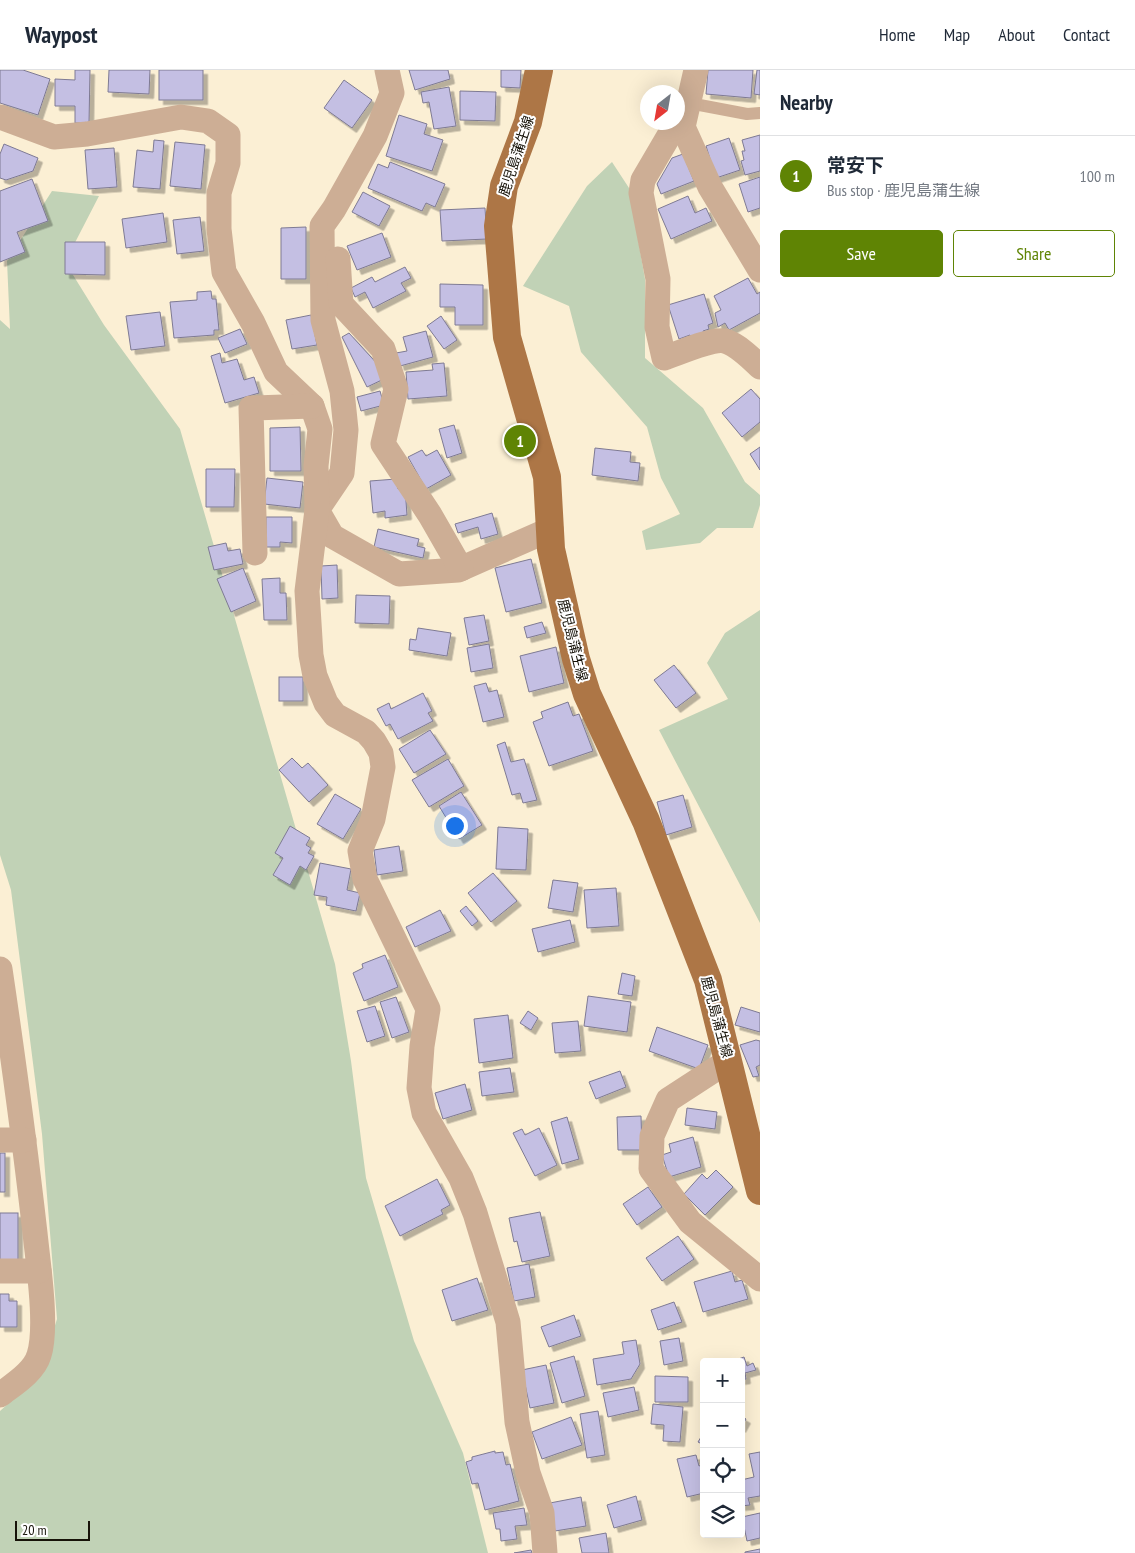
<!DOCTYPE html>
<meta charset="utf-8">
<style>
:root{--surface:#fff;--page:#f2f2f3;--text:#1f2937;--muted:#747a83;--line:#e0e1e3;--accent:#5f8404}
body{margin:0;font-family:"PT Sans Narrow","Noto Sans JP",sans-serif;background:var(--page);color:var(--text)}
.controls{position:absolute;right:15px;bottom:15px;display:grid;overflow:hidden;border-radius:5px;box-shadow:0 5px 20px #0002}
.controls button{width:45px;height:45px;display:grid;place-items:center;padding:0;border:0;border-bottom:1px solid var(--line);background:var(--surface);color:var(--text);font:25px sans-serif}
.compass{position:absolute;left:640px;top:15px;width:45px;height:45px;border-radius:50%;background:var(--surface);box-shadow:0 5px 20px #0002;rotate:211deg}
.scale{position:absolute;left:15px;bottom:12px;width:75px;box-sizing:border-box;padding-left:5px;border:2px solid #171309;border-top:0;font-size:14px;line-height:18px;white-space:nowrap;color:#171309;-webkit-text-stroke:4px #fff;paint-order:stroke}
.you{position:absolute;left:454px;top:755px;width:18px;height:18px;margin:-12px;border:4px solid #fff;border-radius:50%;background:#1a73e8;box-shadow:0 0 0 8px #1a73e833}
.badge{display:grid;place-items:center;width:32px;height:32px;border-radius:50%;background:var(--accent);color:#fff;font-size:16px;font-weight:700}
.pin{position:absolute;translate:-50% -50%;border:2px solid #fff;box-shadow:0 1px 5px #0006}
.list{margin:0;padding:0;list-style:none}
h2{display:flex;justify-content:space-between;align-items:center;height:65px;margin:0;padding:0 20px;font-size:21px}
h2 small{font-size:16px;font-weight:400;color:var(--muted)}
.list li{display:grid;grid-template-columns:32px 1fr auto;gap:15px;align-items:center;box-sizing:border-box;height:80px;padding:0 20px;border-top:1px solid var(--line)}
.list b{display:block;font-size:19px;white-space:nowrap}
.list p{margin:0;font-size:16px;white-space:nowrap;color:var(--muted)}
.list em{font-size:16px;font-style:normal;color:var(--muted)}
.actions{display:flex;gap:10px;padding:15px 20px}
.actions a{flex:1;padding:11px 0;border:1px solid var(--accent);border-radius:5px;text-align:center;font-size:18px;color:var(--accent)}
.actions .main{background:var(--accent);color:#fff}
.icon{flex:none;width:28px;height:28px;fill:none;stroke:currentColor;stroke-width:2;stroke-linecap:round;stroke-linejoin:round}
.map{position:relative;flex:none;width:760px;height:1483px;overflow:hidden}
header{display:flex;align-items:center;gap:30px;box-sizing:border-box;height:70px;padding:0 25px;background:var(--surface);border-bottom:1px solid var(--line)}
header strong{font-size:24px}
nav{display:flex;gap:28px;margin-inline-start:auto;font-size:18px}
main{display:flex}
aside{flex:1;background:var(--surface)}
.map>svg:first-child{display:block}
.green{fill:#c1d2b6}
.building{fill:#c4bfe3;stroke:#7e7a93;filter:url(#shadow)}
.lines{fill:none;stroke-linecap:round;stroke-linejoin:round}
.lane{stroke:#cdae95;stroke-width:12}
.street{stroke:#cdae95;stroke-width:25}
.primary{stroke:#ad7646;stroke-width:28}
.labels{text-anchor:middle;stroke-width:4;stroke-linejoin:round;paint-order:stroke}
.street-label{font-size:14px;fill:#171309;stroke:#fff}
</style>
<header>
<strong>Waypost</strong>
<nav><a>Home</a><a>Map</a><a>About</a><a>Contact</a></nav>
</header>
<main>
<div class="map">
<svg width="760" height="1483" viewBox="0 0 760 1483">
<defs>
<filter id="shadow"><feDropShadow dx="4.5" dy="4.5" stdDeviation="0" flood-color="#0004"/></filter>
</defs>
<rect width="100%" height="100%" fill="#fbefd4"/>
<g class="green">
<path d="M 612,92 L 629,118 L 645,209 L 645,288 L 703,338 L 745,412 L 760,425 L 760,435 L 753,458 L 717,458 L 700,473 L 646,480 L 642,461 L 680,444 L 661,408 L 647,357 L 581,282 L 569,236 L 523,216 L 587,116 Z"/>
<path d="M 52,121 L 99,126 L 65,192 L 104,255 L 180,359 L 335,894 L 351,991 L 366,1108 L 414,1271 L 463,1383 L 488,1483 L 0,1483 L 0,1341 L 39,1306 L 57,1249 L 42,1064 L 11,820 L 0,785 L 0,250 L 10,259 L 7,191 Z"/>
<path d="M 760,540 L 760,853 L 659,660 L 728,629 L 707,593 L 725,563 Z"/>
</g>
<g class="building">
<path d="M 0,0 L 23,0 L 50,9 L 38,45 L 0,33 Z"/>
<path d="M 75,0 L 90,0 L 89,53 L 75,53 L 75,36 L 55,36 L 55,9 L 75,10 Z"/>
<path d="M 109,0 L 150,0 L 149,24 L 108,22 Z"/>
<rect x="159" y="0" width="44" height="30"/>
<path d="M 409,0 L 448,0 L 450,9 L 415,20 Z"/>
<path d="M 501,0 L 521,0 L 520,18 L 501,17 Z"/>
<path d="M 708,0 L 753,0 L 751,28 L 706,24 Z"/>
<path d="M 757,0 L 760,0 L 760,25 L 754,24 Z"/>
<path d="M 344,10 L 372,30 L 352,58 L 324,38 Z"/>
<path d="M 449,17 L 456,56 L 434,59 L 429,32 L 423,33 L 421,22 Z"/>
<path d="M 460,21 L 496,22 L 495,51 L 460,50 Z"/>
<path d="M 399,45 L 427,54 L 424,64 L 443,70 L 432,101 L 386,86 Z"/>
<path d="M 760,65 L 760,101 L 745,105 L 741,91 L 744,90 L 742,81 L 745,81 L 742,70 Z"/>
<path d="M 729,68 L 740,100 L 716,108 L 706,76 Z"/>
<path d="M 154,70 L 164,71 L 160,119 L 133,117 L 137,80 L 153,82 Z"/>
<path d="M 175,72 L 205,75 L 201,119 L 170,116 Z"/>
<path d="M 4,74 L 38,88 L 33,101 L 6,110 L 0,108 L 0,84 Z"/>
<path d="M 114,78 L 117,117 L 88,119 L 85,80 Z"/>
<path d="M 683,84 L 694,111 L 661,124 L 657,114 L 672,88 Z"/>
<path d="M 390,92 L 445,114 L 435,137 L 426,133 L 422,141 L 368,118 L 378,94 L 388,98 Z"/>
<path d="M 760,107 L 760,138 L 748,142 L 739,114 Z"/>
<path d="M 32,109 L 48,151 L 17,162 L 25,182 L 0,192 L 0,121 Z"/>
<path d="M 363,122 L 390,136 L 379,156 L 352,142 Z"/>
<path d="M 688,126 L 695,143 L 706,138 L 712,151 L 671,169 L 658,139 Z"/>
<path d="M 485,138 L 487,169 L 442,171 L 440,140 Z"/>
<path d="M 163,143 L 167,172 L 126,178 L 122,149 Z"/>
<path d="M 200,147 L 204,181 L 177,184 L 173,150 Z"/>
<path d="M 306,157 L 306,209 L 281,209 L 281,158 Z"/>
<path d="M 382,163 L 391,187 L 357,200 L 347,176 Z"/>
<path d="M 65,172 L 105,172 L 105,205 L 65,204 Z"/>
<path d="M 405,197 L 411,208 L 401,213 L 406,221 L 373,238 L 365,222 L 355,227 L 351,218 L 372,207 L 375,212 Z"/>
<path d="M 748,208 L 757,224 L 760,222 L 760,243 L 729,260 L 725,253 L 718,257 L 715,243 L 721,240 L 714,226 Z"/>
<path d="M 440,214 L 483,215 L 483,255 L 455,255 L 455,237 L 440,237 Z"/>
<path d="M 211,221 L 212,229 L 216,229 L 219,260 L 214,260 L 214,265 L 174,268 L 170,232 L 197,230 L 197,222 Z"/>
<path d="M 704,224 L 713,253 L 708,255 L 709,259 L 703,261 L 704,264 L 691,269 L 690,265 L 679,269 L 668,235 Z"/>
<path d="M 160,242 L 165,276 L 131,280 L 126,246 Z"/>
<path d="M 311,245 L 317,275 L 292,279 L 286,250 Z"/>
<path d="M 441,246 L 457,270 L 444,279 L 427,256 Z"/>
<path d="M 240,259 L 247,274 L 225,283 L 218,268 Z"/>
<path d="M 426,261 L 433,287 L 400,296 L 396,283 L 407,281 L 403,267 Z"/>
<path d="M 349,263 L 381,298 L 386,308 L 367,317 L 342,267 Z"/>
<path d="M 220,283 L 222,293 L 237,289 L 244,310 L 254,307 L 259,323 L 225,333 L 211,286 Z"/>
<path d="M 444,293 L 447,326 L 408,329 L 406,302 L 433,300 L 432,294 Z"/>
<path d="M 751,319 L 760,329 L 760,352 L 742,367 L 722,343 Z"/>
<path d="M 380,321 L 384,335 L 361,341 L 357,327 Z"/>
<path d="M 454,355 L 462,383 L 447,388 L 439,359 Z"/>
<path d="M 300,357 L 301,401 L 270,401 L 270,358 Z"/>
<path d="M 760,377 L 760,400 L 750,384 Z"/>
<path d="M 595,378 L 631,382 L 630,392 L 640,393 L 638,411 L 592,405 Z"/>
<path d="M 422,380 L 426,386 L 437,380 L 451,405 L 426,419 L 408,387 Z"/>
<path d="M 206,399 L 235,399 L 234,437 L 206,437 Z"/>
<path d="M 267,408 L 303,412 L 300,438 L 264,434 Z"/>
<path d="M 396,409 L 398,419 L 405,418 L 407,445 L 385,448 L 385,441 L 373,443 L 370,411 Z"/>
<path d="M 492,443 L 498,464 L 481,469 L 478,457 L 458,463 L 455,454 Z"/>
<path d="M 266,447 L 292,447 L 292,473 L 280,472 L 280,477 L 266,477 Z"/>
<path d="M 378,459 L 419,469 L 417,476 L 425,478 L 423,488 L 374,477 Z"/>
<path d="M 226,473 L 228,481 L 240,479 L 243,494 L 214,500 L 208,477 Z"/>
<path d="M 531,489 L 542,533 L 506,542 L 495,498 Z"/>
<path d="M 337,495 L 338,528 L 322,529 L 321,496 Z"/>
<path d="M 243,498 L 256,531 L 231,542 L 217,509 Z"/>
<path d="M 280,508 L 280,523 L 286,523 L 287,550 L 264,550 L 262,509 Z"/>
<path d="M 356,525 L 390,526 L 389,554 L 355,553 Z"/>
<path d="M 484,545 L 489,571 L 469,575 L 464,548 Z"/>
<path d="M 542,552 L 546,563 L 527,568 L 524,557 Z"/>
<path d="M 418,558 L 451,563 L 447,586 L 409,580 L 410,569 L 416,570 Z"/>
<path d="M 489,574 L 493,598 L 471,602 L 467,578 Z"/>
<path d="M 556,577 L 564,613 L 529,622 L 520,586 Z"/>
<path d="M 674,595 L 696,623 L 676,638 L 654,610 Z"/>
<rect x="279" y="607" width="24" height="24"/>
<path d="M 486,613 L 489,622 L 497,620 L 504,647 L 483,652 L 474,616 Z"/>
<path d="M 423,623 L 432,641 L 428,643 L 433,651 L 398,669 L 390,654 L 386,656 L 377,639 L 389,633 L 391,639 Z"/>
<path d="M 568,632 L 573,646 L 579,644 L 593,681 L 549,696 L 533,652 L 543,648 L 541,642 Z"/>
<path d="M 430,660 L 446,684 L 414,703 L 399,679 Z"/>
<path d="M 505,672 L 511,692 L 524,689 L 537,730 L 523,733 L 520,723 L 512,725 L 497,675 Z"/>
<path d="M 292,688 L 302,698 L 308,693 L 328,715 L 309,732 L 279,700 Z"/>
<path d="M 448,689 L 464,716 L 429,737 L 412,710 Z"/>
<path d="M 461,722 L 482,755 L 459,769 L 439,736 Z"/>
<path d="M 335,724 L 361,739 L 343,769 L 317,754 Z"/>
<path d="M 683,725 L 692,757 L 666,765 L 657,732 Z"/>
<path d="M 290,756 L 310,768 L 306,775 L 311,778 L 308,783 L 314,786 L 306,800 L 300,796 L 290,815 L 273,805 L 283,788 L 275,783 Z"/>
<path d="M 498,757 L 528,759 L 526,800 L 496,799 Z"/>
<path d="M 399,776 L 403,801 L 377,805 L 374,780 Z"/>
<path d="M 320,793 L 351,799 L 347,820 L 360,823 L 356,841 L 326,835 L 327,827 L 314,825 Z"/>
<path d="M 493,803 L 517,831 L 491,852 L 468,823 Z"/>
<path d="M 553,810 L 578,813 L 573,842 L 548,838 Z"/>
<path d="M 616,818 L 619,856 L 587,858 L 584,820 Z"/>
<path d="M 466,836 L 478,851 L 472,856 L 460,841 Z"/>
<path d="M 440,840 L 451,861 L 415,877 L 406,857 Z"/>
<path d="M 570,850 L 575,872 L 538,882 L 532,859 Z"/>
<path d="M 385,885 L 398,917 L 364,931 L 353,903 L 363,898 L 362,894 Z"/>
<path d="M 622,903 L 635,906 L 632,926 L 618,924 Z"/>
<path d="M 588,926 L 631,932 L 627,962 L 584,956 Z"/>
<path d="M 396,927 L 409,962 L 392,968 L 380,932 Z"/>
<path d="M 375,936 L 385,966 L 367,972 L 357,941 Z"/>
<path d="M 741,937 L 760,943 L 760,962 L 735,955 Z"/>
<path d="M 528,941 L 538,948 L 531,960 L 520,953 Z"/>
<path d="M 508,945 L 513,988 L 479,993 L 474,949 Z"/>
<path d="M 578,951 L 581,981 L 555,983 L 552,953 Z"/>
<path d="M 657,957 L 708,975 L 699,999 L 649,981 Z"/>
<path d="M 756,970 L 760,971 L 760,995 L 756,997 L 759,1006 L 753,1007 L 740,975 Z"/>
<path d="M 510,998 L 514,1022 L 482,1026 L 479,1002 Z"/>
<path d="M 620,1001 L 626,1017 L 596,1029 L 589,1012 Z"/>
<path d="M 465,1014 L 472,1040 L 443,1049 L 435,1023 Z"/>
<path d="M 687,1038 L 717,1042 L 715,1059 L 685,1055 Z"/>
<path d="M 641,1046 L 642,1080 L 618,1080 L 617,1047 Z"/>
<path d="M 567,1047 L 579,1089 L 562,1094 L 551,1052 Z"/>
<path d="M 539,1058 L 557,1095 L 535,1106 L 513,1063 L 522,1059 L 525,1065 Z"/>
<path d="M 693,1067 L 701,1097 L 669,1107 L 662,1085 L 671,1082 L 669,1074 Z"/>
<rect x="0" y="1083" width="5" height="39"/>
<path d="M 716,1100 L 733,1117 L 705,1145 L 684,1124 L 702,1104 L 707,1109 Z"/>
<path d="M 437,1109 L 450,1135 L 441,1140 L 443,1144 L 400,1166 L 385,1136 Z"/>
<path d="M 648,1117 L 662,1137 L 637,1155 L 623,1134 Z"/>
<path d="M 540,1142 L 550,1186 L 522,1192 L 517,1171 L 514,1172 L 509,1148 Z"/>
<rect x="0" y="1143" width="18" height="47"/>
<path d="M 678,1166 L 694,1189 L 662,1211 L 646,1188 Z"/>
<path d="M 529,1194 L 535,1227 L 514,1231 L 507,1198 Z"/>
<path d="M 732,1201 L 735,1212 L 742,1210 L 748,1229 L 703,1242 L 694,1212 Z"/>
<path d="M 477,1208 L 488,1240 L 452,1251 L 442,1220 Z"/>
<path d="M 0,1224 L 9,1224 L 9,1231 L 17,1231 L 17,1257 L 0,1257 Z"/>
<path d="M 674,1232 L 682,1252 L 658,1260 L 651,1240 Z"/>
<path d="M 574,1245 L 581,1266 L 549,1277 L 541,1257 Z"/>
<path d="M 679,1268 L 683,1291 L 664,1295 L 660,1271 Z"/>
<path d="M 636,1270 L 640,1294 L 631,1309 L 597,1315 L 593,1289 L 624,1284 L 622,1272 Z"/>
<path d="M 574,1286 L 585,1326 L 562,1333 L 550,1293 Z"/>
<path d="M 744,1287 L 747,1296 L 753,1293 L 756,1300 L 745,1303 L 746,1309 L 741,1310 L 741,1292 L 730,1292 Z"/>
<path d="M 546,1295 L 554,1333 L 530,1338 L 522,1300 Z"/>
<path d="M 655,1306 L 688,1307 L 688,1332 L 655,1332 Z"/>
<path d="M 634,1317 L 639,1340 L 608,1347 L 603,1323 Z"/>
<path d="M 653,1334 L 683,1337 L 680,1372 L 663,1371 L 664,1355 L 651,1354 Z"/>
<path d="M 598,1341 L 605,1385 L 587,1388 L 580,1344 Z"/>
<path d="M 741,1346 L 746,1349 L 741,1358 Z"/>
<path d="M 571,1347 L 582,1375 L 542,1389 L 532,1362 Z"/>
<path d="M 704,1362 L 704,1375 L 698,1372 Z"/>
<path d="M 495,1381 L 495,1383 L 503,1382 L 506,1395 L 510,1394 L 519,1431 L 485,1440 L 478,1413 L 472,1414 L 466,1392 L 472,1390 L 472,1387 Z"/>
<path d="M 760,1382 L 760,1426 L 748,1428 L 750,1435 L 741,1436 L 741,1410 L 754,1407 L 749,1384 Z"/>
<path d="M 696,1385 L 699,1396 L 704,1394 L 704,1423 L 687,1427 L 677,1389 Z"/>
<path d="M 636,1426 L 642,1450 L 614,1458 L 607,1435 Z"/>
<path d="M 581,1427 L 586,1456 L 555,1461 L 550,1433 Z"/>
<path d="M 524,1438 L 527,1455 L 515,1456 L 517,1469 L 501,1471 L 500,1459 L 496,1459 L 493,1443 Z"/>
<path d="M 760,1443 L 760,1468 L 747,1471 L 742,1447 Z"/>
<path d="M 606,1463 L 609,1483 L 582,1483 L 579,1468 Z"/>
<path d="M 760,1479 L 760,1483 L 745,1483 L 745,1482 Z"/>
<path d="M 531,1480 L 532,1483 L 514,1483 Z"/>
</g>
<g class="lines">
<path class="lane" d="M 689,33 L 747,44 L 760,43"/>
<g class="street">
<path d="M 387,0 L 392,23 L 375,66 L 334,139 L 322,156 L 323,250 L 342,321 L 346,360 L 342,403 L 317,440 L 332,466 L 399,504 L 458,500 L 551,459"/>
<path d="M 696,0 L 683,57 L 710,117 L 760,200"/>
<path d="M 0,47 L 54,67 L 87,64 L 181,47 L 208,51 L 228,65 L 228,93 L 219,123 L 219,159 L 224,202 L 253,253 L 276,302 L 312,336 L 320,359 L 316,396 L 317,440 L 307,521 L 311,585 L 315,606 L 326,633 L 335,645 L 366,662 L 374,671 L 381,683 L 383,697 L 373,749 L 360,781 L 365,809 L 428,939 L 422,976 L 419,1018 L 424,1043 L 461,1108 L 475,1143 L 508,1252 L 517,1352 L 528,1403 L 542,1443 L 545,1483"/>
<path d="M 677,52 L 643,110 L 641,123 L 658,209 L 657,257 L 664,288 C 677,284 712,268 725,271 C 738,275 751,288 760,297"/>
<path d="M 338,189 L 341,234 L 383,279 L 396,319 L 383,374 L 430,445 L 461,499"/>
<path d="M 255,483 L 251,338 L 312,336"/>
<path d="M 0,899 C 13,987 25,1075 35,1163 C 38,1193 48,1257 39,1285 C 34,1302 14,1314 0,1325"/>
<path d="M 728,991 L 668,1030 L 652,1066 L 651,1099 L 690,1152 L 760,1209"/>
<path d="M 0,1070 L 24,1070"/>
<path d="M 0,1201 L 39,1201"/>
</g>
<path class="primary" d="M 539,0 L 528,52 L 504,116 L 498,156 L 507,267 L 547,407 L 551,479 L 576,589 L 587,624 L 646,751 L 708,910 L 760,1121"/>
</g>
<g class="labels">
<g class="street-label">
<text transform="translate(516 86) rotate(-72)" y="5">鹿児島蒲生線</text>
<text transform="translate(573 570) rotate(76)" y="5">鹿児島蒲生線</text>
<text transform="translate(717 947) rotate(75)" y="5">鹿児島蒲生線</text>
</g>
</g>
</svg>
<div class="controls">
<button>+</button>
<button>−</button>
<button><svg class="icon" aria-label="locate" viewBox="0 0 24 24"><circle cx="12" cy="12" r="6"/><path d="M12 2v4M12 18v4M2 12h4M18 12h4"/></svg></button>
<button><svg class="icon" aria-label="layers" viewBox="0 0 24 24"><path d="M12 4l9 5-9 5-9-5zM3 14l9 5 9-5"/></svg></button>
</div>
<svg class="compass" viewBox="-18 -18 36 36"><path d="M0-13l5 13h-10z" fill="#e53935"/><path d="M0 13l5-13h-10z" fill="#747a83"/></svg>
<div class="scale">20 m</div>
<div class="you"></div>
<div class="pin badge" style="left:520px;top:371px">1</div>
</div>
<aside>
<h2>Nearby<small></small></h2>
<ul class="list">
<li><span class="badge">1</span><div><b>常安下</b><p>Bus stop · 鹿児島蒲生線</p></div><em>100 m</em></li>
</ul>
<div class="actions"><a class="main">Save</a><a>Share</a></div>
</aside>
</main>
